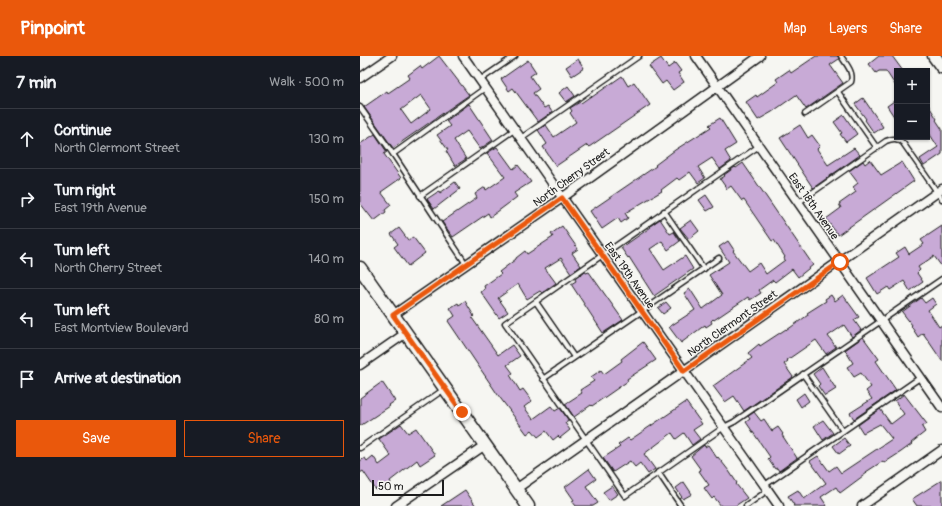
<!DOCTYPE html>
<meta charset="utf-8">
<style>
:root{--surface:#171b24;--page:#242831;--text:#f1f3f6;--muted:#9ea1a6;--line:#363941;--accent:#ea580c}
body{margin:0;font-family:Pangolin,sans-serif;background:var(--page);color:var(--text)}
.controls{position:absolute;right:12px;top:12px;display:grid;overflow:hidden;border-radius:0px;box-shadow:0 1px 3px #0004}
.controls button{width:36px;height:36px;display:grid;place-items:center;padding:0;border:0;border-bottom:1px solid var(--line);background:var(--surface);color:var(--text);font:20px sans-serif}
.scale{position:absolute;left:12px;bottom:10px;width:72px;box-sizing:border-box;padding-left:4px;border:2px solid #1c1c1c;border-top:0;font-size:11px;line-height:14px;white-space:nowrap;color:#1c1c1c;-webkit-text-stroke:3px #f6f6f2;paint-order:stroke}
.stop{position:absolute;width:12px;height:12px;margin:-9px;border:3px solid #ea580c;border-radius:50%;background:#fff}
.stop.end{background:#ea580c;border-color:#fff;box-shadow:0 1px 4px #0008}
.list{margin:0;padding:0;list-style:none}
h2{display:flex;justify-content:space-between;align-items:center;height:52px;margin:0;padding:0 16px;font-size:17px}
h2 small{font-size:13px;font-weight:400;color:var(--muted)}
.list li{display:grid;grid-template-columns:26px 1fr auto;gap:12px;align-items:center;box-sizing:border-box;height:60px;padding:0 16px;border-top:1px solid var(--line)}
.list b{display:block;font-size:15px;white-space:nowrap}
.list p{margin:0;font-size:13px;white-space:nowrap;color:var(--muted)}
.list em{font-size:13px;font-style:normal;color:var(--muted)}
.actions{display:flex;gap:8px;padding:12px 16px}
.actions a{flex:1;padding:9px 0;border:1px solid var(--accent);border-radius:0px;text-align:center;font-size:14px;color:var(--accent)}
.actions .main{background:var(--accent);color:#fff}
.icon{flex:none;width:22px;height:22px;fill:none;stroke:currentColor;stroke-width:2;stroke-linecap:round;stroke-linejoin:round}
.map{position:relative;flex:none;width:582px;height:450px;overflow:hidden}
header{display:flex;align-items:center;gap:24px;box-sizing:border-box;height:56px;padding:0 20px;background:var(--accent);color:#fff}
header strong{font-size:19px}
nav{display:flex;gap:22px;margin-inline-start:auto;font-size:14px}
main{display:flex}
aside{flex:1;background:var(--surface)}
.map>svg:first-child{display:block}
.building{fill:#c8aad6;stroke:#1c1c1c;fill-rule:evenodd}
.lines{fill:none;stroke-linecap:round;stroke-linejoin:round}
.lane-casing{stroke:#1c1c1c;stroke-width:7}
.street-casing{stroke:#1c1c1c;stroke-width:11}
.secondary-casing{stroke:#1c1c1c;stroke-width:15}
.lane{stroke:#f6f6f2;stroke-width:4}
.street{stroke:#f6f6f2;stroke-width:8}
.secondary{stroke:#f6f6f2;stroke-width:12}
.route{stroke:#ea580c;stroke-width:5}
.labels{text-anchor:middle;stroke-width:3;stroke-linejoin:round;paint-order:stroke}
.street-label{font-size:11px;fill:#1c1c1c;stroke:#f6f6f2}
</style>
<header>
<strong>Pinpoint</strong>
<nav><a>Map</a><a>Layers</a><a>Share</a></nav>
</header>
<main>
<aside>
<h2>7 min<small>Walk · 500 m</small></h2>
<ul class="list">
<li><svg class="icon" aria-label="ahead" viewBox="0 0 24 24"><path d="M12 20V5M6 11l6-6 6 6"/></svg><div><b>Continue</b><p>North Clermont Street</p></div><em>130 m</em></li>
<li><svg class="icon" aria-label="right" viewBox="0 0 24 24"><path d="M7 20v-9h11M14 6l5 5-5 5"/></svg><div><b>Turn right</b><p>East 19th Avenue</p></div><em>150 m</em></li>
<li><svg class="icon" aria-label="left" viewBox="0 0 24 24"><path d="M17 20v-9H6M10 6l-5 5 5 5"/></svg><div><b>Turn left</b><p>North Cherry Street</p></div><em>140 m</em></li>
<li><svg class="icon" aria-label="left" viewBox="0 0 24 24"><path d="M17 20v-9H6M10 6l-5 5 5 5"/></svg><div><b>Turn left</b><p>East Montview Boulevard</p></div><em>80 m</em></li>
<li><svg class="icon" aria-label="arrive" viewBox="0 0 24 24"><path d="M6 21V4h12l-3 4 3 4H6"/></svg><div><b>Arrive at destination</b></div></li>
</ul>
<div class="actions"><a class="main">Save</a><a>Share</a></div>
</aside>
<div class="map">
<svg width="582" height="450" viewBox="0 0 582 450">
<rect width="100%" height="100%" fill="#f6f6f2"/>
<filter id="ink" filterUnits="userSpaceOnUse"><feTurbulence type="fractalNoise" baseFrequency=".025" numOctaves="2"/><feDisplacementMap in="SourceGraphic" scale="8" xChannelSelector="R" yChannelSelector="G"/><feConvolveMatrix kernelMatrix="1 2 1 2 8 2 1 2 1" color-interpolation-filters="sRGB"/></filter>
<g filter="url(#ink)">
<g class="building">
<path d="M 79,0 L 109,39 L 33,92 L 4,51 L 27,35 L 28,37 L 50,22 L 48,19 L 60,10 L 62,13 ZM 61,39 L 71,53 L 51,68 L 41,54 Z"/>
<path d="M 456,0 L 478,0 L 479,3 L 470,9 L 483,27 L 446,53 L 436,39 L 412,56 L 398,64 L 386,46 L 396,39 L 397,41 L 418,26 L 416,23 L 429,14 L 431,17 Z"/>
<path d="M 519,0 L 532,0 L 543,15 L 537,15 L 537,32 L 526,15 L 519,15 L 516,17 L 509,8 Z"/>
<path d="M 301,2 L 308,12 L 315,7 L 321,15 L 318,17 L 324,26 L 313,34 L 306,25 L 302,28 L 289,10 Z"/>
<path d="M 218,3 L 224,12 L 212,20 L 206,11 Z"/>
<path d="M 168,4 L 176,16 L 170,20 L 179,33 L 173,37 L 184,52 L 188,50 L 192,56 L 178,66 L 153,32 L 149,35 L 141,23 Z"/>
<path d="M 262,20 L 268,30 L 274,26 L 290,49 L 229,91 L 227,89 L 196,110 L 183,91 L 187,88 L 178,74 L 186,69 L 194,81 L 216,66 L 210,57 L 212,55 L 210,52 L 220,46 L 221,47 L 231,40 L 232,41 Z"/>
<path d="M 208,30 L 215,40 L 206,46 L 199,37 Z"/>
<path d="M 503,42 L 523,71 L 514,77 L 505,64 L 506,63 L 495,48 Z"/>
<path d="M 537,43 L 537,65 L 527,50 Z"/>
<path d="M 567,47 L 577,63 L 576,64 L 582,73 L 582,98 L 564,110 L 560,103 L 578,91 L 567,74 Z"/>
<path d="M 109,48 L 133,84 L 120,93 L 107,75 L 94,84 L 106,103 L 95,110 L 86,95 L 88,94 L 77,79 L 90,70 L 86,65 Z"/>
<path d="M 484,59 L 497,78 L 486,86 L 480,78 L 482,77 L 474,66 Z"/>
<path d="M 360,62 L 376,88 L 365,95 L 371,105 L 360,113 L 352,102 L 338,111 L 345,122 L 338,127 L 330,116 L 319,124 L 317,122 L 301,134 L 302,135 L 265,157 L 268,162 L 261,167 L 258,162 L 242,173 L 230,155 L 296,110 L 295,109 L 315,94 L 351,71 L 349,69 Z"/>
<path d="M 440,69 L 448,82 L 452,79 L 460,90 L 457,93 L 468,109 L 494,92 L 500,99 L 453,132 L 420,82 Z"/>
<path d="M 15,78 L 27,96 L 24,98 L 41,122 L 21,136 L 31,149 L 25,154 L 26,156 L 14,165 L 0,147 L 0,88 Z"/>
<path d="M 137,91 L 153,113 L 158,109 L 171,126 L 154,137 L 157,141 L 137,156 L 130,161 L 128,157 L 93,181 L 82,166 L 117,142 L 115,138 L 125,131 L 126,134 L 145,121 L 127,97 Z"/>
<path d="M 510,104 L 521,119 L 542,106 L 554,125 L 478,179 L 466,163 L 481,152 L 479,148 L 496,136 L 493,131 L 498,127 L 489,115 L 503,105 L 505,108 Z"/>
<path d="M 383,107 L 453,209 L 438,221 L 432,213 L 415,226 L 413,224 L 399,234 L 401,237 L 390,244 L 388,241 L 354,264 L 353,263 L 351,265 L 352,267 L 346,271 L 345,269 L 321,287 L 309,271 L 335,254 L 324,237 L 330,233 L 343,253 L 362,239 L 349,219 L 369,206 L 359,191 L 368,185 L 374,194 L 373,195 L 388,215 L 399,207 L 406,218 L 425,204 L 424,202 L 425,201 L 414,184 L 412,185 L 384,144 L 382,145 L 371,130 L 367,133 L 360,123 L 365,120 L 364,119 L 375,111 L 376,112 Z"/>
<path d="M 95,126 L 100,133 L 74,153 L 67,143 L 79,135 L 80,137 Z"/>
<path d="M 346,139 L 354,151 L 347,155 L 339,144 Z"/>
<path d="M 300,163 L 310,178 L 314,176 L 320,185 L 308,194 L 302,185 L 290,193 L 304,214 L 325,200 L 333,213 L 294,240 L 269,201 L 268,202 L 261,192 L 291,171 L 290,170 Z"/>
<path d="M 331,164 L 339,175 L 329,183 L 320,172 Z"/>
<path d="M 202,170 L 218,193 L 212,197 L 221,210 L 211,217 L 201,202 L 185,212 L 196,227 L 182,237 L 180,235 L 167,243 L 158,228 L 138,242 L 148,256 L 139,262 L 121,236 L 125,233 L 124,230 L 141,218 L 139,216 L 156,203 L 156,202 L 165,195 L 167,198 L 193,181 L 191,178 Z"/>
<path d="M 582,170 L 582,211 L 574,200 L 558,211 L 560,214 L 557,217 L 563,226 L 550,235 L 544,225 L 530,234 L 528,231 L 517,238 L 507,222 L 539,201 L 536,197 L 545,191 L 549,198 L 564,188 L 561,184 Z"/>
<path d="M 39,172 L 48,184 L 53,181 L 65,197 L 48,210 L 34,191 L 38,188 L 31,178 Z"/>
<path d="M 225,215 L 226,217 L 229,216 L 263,264 L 243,277 L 211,228 L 216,225 L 215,223 Z"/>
<path d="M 471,239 L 475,245 L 483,239 L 499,261 L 494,264 L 501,274 L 492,281 L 484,269 L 468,280 L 476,291 L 466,298 L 456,284 L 427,304 L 428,305 L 424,308 L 433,321 L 384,355 L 374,340 L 365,346 L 353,330 L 392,302 L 388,297 L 399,288 L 400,290 L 426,273 L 427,274 L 448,259 L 447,257 L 466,245 L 465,243 Z"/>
<path d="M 561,242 L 565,247 L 572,242 L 576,248 L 568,254 L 579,271 L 582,269 L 582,305 L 563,277 L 558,281 L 551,270 L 552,269 L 542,256 Z"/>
<path d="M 105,245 L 114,260 L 112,262 L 138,299 L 152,289 L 160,300 L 147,309 L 153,317 L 150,319 L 160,335 L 163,333 L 172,345 L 164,351 L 173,363 L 191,350 L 195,355 L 200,352 L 209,365 L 205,367 L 210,374 L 200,382 L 198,380 L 193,384 L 186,375 L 178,381 L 172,374 L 167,378 L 138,339 L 88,265 L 95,260 L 90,252 L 98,247 L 99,249 Z"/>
<path d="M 306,246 L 311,252 L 303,258 L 298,252 Z"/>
<path d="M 503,281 L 519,303 L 516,305 L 536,334 L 494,363 L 490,357 L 512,343 L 506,335 L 511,331 L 501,317 L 494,321 L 487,311 L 493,307 L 485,294 Z"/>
<path d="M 283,286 L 296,304 L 267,323 L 268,325 L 232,350 L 231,349 L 214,361 L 205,348 L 222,337 L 220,334 L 234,325 L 231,321 L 241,314 L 244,318 L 262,305 L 261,303 Z"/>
<path d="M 462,311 L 476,333 L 465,340 L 458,330 L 460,328 L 453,318 Z"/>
<path d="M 22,326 L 35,345 L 29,349 L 30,350 L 0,370 L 0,342 Z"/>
<path d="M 444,337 L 449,345 L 441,351 L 436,343 Z"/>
<path d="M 544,338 L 567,368 L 562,371 L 565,376 L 551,387 L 552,388 L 541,396 L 524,407 L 523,405 L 506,416 L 507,417 L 480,437 L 476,431 L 461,441 L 467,450 L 433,450 L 434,449 L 428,440 L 438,434 L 444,443 L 466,427 L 450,405 L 458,400 L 469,415 L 476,410 L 481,417 L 532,383 L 520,368 L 503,377 L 498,369 L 520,353 L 531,368 L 544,358 L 535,345 Z"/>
<path d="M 326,346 L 342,368 L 333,374 L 340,383 L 332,389 L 324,377 L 316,383 L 312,377 L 284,398 L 295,413 L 288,418 L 280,407 L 275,411 L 270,405 L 253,416 L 243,402 L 260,391 L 258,389 L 268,382 L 270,384 Z"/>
<path d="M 394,356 L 401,365 L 404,363 L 412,375 L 418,371 L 423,378 L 422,379 L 437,402 L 419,415 L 417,412 L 415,413 L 408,403 L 410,401 L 386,366 L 390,363 L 388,360 Z"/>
<path d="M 463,364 L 473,377 L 463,384 L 454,370 Z"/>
<path d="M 41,368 L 48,377 L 56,372 L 75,399 L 60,409 L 57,404 L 30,425 L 31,427 L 23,432 L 22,431 L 16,434 L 3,415 L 0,417 L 0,405 L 5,402 L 7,405 L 13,400 L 19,409 L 31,400 L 19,383 Z"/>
<path d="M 484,382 L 490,390 L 479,398 L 473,390 Z"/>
<path d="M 344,389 L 345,391 L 348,389 L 357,402 L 358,401 L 369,415 L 377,427 L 376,428 L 387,442 L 375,450 L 361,450 L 354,441 L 352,443 L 344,432 L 349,429 L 339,415 L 341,414 L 331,400 Z"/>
<path d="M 229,413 L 236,423 L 226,430 L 238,447 L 233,450 L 216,450 L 212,445 L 214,444 L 205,431 Z"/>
<path d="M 582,424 L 582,450 L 557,450 L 552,443 Z"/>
<path d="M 324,426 L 332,438 L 323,443 L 316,432 Z"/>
<path d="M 252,430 L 258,438 L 249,444 L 243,436 Z"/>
<path d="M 105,434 L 116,450 L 81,450 Z"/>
</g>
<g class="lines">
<defs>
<g id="lane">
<path d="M 120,24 L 155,0"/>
<path d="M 478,36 L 517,92"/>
<path d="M 0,51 L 33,98 L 106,208"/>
<path d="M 445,58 L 491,26 C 494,16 486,8 481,0"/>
<path d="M 161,82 L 279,0"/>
<path d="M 399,90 L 145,267 L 265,440 L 364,371 L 374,366 L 582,223"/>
<path d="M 33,98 L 125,32"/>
<path d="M 60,140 L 154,74"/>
<path d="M 439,146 L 526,85 C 533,82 538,82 543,87 L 582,143"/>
<path d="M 304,155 L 344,213"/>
<path d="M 176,246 L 214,301"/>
<path d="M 443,318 L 483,375"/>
<path d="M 183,323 L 359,202"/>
<path d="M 0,392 L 83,334"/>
<path d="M 298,416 L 321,450"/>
<path d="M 405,429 L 561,321"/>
<path d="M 386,450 L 408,434"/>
</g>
<g id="street">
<path d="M 103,0 L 419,450"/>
<path d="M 336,0 L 582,352"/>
<path d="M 0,22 L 32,0"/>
<path d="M 33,259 L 202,142 L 400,0"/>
<path d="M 0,309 L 46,277"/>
<path d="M 156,433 L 582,133"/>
<path d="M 36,450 L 125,389"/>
<path d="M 502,450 L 582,394"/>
</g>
<g id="secondary">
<path d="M 574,0 L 582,11"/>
<path d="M 0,212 L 168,450"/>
</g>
</defs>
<use href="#lane" class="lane-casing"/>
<use href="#street" class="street-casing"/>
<use href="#secondary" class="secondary-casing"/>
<use href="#lane" class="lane"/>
<use href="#street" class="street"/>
<use href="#secondary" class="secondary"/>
</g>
</g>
<g class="lines" filter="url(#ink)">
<path class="route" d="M 102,356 L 33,259 L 202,142 L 324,315 L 480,206"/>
</g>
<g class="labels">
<g class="street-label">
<text transform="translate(211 121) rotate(-36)" y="4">North Cherry Street</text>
<text transform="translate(454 150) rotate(55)" y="4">East 18th Avenue</text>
<text transform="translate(270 219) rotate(55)" y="4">East 19th Avenue</text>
<text transform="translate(372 267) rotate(-35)" y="4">North Clermont Street</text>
</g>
</g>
</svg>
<div class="controls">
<button>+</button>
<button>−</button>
</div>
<div class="scale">50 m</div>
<div class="stop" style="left:480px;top:206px"></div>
<div class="stop end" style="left:102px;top:356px"></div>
</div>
</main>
